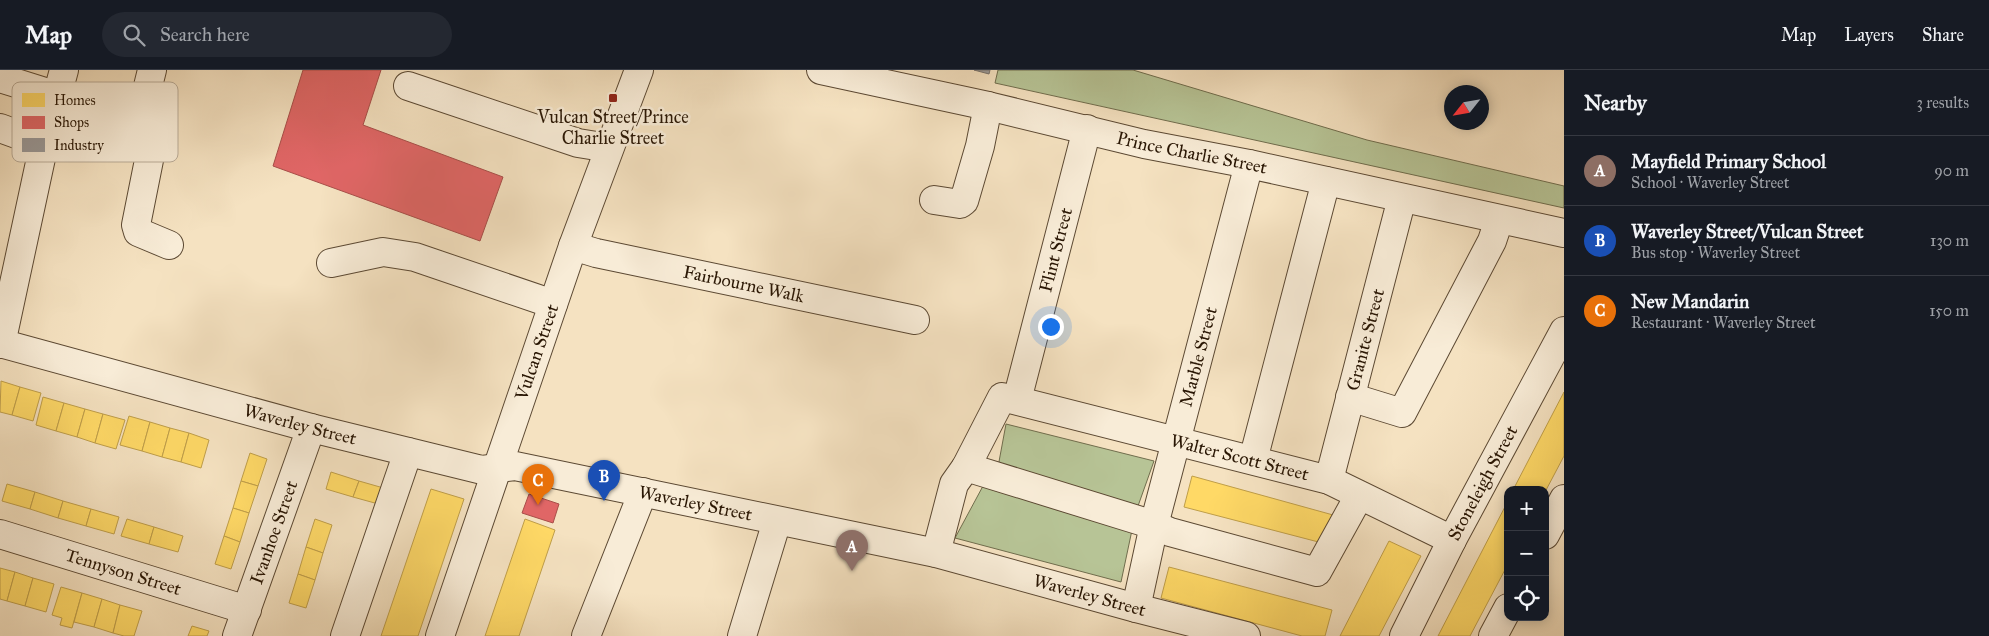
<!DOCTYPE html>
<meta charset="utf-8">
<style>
:root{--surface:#171b24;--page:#242831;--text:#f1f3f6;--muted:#9ea1a6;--line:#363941;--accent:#b45309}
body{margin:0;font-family:"IM FELL Great Primer",serif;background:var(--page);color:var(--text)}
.controls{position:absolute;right:15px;bottom:15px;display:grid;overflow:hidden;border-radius:10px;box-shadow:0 2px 12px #0003}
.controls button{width:45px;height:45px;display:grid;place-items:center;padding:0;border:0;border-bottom:1px solid var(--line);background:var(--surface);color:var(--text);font:25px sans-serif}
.compass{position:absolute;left:1444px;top:15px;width:45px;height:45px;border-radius:50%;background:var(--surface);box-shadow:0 2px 12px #0003;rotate:239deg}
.you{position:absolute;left:1050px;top:256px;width:18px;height:18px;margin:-12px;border:4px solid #fff;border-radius:50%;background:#1a73e8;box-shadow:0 0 0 8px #1a73e833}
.badge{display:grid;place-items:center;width:32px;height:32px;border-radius:50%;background:var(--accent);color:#fff;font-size:16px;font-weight:700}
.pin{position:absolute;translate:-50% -41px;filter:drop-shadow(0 1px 2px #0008)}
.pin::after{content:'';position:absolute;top:26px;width:18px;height:15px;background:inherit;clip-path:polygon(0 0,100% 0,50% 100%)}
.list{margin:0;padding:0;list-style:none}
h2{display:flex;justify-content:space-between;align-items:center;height:65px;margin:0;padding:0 20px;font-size:21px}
h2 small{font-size:16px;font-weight:400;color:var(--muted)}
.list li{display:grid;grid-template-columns:32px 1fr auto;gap:15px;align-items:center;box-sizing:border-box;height:70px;padding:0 20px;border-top:1px solid var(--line)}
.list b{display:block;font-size:19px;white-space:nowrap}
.list p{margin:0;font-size:16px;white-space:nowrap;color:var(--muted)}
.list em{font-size:16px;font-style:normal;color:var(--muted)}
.icon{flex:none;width:28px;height:28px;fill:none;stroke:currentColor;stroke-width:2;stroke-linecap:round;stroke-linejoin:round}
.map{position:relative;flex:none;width:1564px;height:566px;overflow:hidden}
header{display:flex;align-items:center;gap:30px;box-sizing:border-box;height:70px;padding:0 25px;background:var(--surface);border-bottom:1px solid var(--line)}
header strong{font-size:24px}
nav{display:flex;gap:28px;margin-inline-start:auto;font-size:18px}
.search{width:350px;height:45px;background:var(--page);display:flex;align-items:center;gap:12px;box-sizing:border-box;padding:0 18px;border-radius:28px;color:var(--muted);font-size:19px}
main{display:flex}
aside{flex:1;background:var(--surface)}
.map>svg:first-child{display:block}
.green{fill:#b7c496;stroke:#706d4d}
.homes{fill:#ffd966;stroke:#bf9e49}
.shops{fill:#e06666;stroke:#a94e49}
.industry{fill:#999;stroke:#77726c}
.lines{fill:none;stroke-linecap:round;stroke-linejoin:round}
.minor-casing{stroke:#5c4933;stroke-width:30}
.minor{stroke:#f8ecd7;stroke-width:28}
.poi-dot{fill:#8f2418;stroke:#f8ecd7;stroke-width:2}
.labels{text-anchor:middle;stroke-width:5;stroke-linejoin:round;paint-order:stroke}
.poi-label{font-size:18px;fill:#291604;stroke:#f8ecd7}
.street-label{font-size:18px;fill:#291604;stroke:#f8ecd7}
.key{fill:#f8ecd7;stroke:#baac98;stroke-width:1}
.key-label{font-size:14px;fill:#291604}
</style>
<header>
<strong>Map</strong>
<div class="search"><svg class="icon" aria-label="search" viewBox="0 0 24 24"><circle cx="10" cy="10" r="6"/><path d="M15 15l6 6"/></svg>Search here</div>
<nav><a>Map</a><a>Layers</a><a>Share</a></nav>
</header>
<main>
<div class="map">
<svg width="1564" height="566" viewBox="0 0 1564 566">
<rect width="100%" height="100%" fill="#f5e2c1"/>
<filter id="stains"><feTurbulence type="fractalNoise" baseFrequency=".004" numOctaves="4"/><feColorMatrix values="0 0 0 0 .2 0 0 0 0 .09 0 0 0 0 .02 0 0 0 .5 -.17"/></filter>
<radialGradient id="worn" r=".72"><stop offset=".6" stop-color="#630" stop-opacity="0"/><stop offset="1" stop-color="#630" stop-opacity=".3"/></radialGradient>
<g class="green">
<path d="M 998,0 L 1133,0 L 1367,70 L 1564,116 L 1564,138 L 995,13 Z"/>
<path d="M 1006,354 L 1154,391 L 1138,436 L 998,397 Z"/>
<path d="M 983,416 L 1132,460 L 1121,512 L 955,468 Z"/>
</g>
<g class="homes">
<path d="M 1,311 L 20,317 L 12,345 L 0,342 Z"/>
<path d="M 20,317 L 41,323 L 33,351 L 12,345 Z"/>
<path d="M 1564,322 L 1564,386 L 1545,422 L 1545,420 L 1513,420 Z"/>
<path d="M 43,327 L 64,333 L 56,361 L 36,355 Z"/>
<path d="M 64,333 L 85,339 L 77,367 L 56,361 Z"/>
<path d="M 85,339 L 103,344 L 95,373 L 77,367 Z"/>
<path d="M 103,344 L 125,350 L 116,379 L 95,373 Z"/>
<path d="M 129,346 L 150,352 L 142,381 L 120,375 Z"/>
<path d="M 150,352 L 170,358 L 162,387 L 142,381 Z"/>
<path d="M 170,358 L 189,363 L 181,392 L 162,387 Z"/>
<path d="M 189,363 L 209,370 L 201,398 L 181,392 Z"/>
<path d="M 250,383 L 267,389 L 258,416 L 241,411 Z"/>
<path d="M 331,402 L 359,411 L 353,427 L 326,419 Z"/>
<path d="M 1192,406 L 1344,448 L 1330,475 L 1184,437 Z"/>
<path d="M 241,411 L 258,416 L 249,443 L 233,438 Z"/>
<path d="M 359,411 L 387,419 L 382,435 L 353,427 Z"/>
<path d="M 7,414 L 35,422 L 30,439 L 2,431 Z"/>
<path d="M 431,419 L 464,429 L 418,566 L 381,566 Z"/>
<path d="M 35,422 L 63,431 L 58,448 L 30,439 Z"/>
<path d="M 63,431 L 91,439 L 86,456 L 58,448 Z"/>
<path d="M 1508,431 L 1508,494 L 1470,566 L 1438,566 Z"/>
<path d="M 233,438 L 249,443 L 240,472 L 224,466 Z"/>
<path d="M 91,439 L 119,447 L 114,464 L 86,456 Z"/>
<path d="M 127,449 L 154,457 L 149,474 L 121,466 Z"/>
<path d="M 315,449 L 332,455 L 323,483 L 306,477 Z"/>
<path d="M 525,449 L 555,460 L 519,566 L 485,566 Z"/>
<path d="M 154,457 L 183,466 L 178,482 L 149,474 Z"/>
<path d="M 224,466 L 240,472 L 231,499 L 215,494 Z"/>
<path d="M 1389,471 L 1421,486 L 1379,566 L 1340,566 Z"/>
<path d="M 306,477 L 323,483 L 315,510 L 298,504 Z"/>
<path d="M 1169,497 L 1332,540 L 1325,566 L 1302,566 L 1161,528 Z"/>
<path d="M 0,498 L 15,502 L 7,531 L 0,529 Z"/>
<path d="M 15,502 L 33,508 L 25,536 L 7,531 Z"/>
<path d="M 298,504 L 315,510 L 306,538 L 289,533 Z"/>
<path d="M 33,508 L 54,514 L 46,542 L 25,536 Z"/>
<path d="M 61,517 L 82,523 L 72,558 L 60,555 L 62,548 L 52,545 Z"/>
<path d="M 82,523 L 102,529 L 94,557 L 74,552 Z"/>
<path d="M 102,529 L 120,535 L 113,563 L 94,557 Z"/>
<path d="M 120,535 L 142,541 L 134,566 L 124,566 L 113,563 Z"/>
<path d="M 192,556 L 209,561 L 207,566 L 188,566 Z"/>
</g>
<g class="shops">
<path d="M 303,0 L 381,0 L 363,55 L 503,107 L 480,171 L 273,96 Z"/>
<path d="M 529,424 L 559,434 L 553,453 L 522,443 Z"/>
</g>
<path class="industry" d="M 974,0 L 990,0 L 989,4 Z"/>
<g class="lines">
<defs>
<g id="minor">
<path id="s1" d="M 821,0 L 988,36 L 1144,74 L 1249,94 L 1564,163"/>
<path d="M 0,8 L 58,26"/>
<path d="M 408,16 L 578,73 L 609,78"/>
<path d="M 55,38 L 163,67"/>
<path d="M 0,58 L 44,74"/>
<path d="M 137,61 L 152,0"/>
<path d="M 154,65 L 136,155 L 138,162 L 169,175"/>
<path d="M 934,130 L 960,134 L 964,131 L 980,76 L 988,36"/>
<path id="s2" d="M 573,176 L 596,183 L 915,250"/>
<path d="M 331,193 L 383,182 L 415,187 L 553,234"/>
<path id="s3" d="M 0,273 L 311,358 L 482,400 L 515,396 L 936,483 L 1136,538 L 1246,566"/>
<path d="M 1,274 L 44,74 L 64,0"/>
<path d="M 1350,327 L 1402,343 L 1492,171 L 1499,150"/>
<path id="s4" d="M 1017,330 L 1087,59"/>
<path d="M 1253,390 L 1326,111"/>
<path d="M 966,397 L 1154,455 L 1170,462 L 1317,502 L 1359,426"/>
<path id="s5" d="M 1329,410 L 1402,128"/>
<path id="s6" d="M 0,464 L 247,540"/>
<path d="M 1545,465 L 1564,429"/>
<path id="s7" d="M 936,483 L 954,414 L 966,397 L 1002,327 L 1329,410 L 1452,470"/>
<path id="s8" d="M 1136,538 L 1154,455 L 1249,94"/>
<path id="s9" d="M 237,566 L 311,358"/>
<path d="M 345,566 L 408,382"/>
<path id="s10" d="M 440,566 L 573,176 L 639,0"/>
<path d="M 586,566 L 643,422"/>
<path d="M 742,566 L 777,451"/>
<path id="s11" d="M 1404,566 L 1452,470 L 1564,261"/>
<path d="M 1493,566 L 1508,538"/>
</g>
</defs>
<use href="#minor" class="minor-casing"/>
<use href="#minor" class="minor"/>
</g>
<rect class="poi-dot" x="608" y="23" width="10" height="10" rx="2.5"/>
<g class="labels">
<g class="poi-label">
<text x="613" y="53">Vulcan Street/Prince<tspan x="613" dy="21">Charlie Street</tspan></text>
</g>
<g class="street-label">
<text dy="6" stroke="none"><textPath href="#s1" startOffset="380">Prince Charlie Street</textPath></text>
<text dy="6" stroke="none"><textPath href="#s4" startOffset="155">Flint Street</textPath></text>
<text dy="6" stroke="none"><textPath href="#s2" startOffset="175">Fairbourne Walk</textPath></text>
<text dy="6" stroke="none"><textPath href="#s5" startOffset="145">Granite Street</textPath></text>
<text dy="6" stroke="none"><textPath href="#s10" startOffset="300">Vulcan Street</textPath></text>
<text dy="6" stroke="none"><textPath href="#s8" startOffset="259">Marble Street</textPath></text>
<text dy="6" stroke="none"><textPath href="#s3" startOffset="311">Waverley Street</textPath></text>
<text dy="6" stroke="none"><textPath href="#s7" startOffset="416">Walter Scott Street</textPath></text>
<text dy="6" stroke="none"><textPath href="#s11" startOffset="172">Stoneleigh Street</textPath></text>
<text dy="6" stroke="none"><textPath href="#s3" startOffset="716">Waverley Street</textPath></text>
<text dy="6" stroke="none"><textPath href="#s9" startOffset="110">Ivanhoe Street</textPath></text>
<text dy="6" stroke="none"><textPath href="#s6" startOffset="129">Tennyson Street</textPath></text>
<text dy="6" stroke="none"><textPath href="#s3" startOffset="1121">Waverley Street</textPath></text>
</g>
</g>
<rect x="12" y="12" width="166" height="80" rx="8" class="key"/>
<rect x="22" y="23" width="23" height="14" fill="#ffd966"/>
<rect x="22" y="46" width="23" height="13" fill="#e06666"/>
<rect x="22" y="68" width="23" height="14" fill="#999"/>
<g class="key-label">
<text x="54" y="35">Homes</text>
<text x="54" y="57">Shops</text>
<text x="54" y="80">Industry</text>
</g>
<rect width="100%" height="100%" filter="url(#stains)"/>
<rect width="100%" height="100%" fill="url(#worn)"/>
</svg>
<div class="controls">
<button>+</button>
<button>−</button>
<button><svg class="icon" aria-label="locate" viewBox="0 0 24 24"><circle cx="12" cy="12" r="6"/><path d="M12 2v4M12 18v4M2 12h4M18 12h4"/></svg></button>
</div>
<svg class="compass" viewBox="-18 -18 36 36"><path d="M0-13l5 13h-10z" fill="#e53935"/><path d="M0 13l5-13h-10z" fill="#9ea1a6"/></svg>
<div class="you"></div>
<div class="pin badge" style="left:852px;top:501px;background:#8d6e63">A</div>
<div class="pin badge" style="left:604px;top:431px;background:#1a4fb4">B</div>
<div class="pin badge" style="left:538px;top:435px;background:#e8710a">C</div>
</div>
<aside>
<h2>Nearby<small>3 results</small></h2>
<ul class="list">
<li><span class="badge" style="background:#8d6e63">A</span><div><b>Mayfield Primary School</b><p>School · Waverley Street</p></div><em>90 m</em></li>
<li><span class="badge" style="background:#1a4fb4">B</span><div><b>Waverley Street/Vulcan Street</b><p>Bus stop · Waverley Street</p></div><em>130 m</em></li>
<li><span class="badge" style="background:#e8710a">C</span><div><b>New Mandarin</b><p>Restaurant · Waverley Street</p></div><em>150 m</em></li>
</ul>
</aside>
</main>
